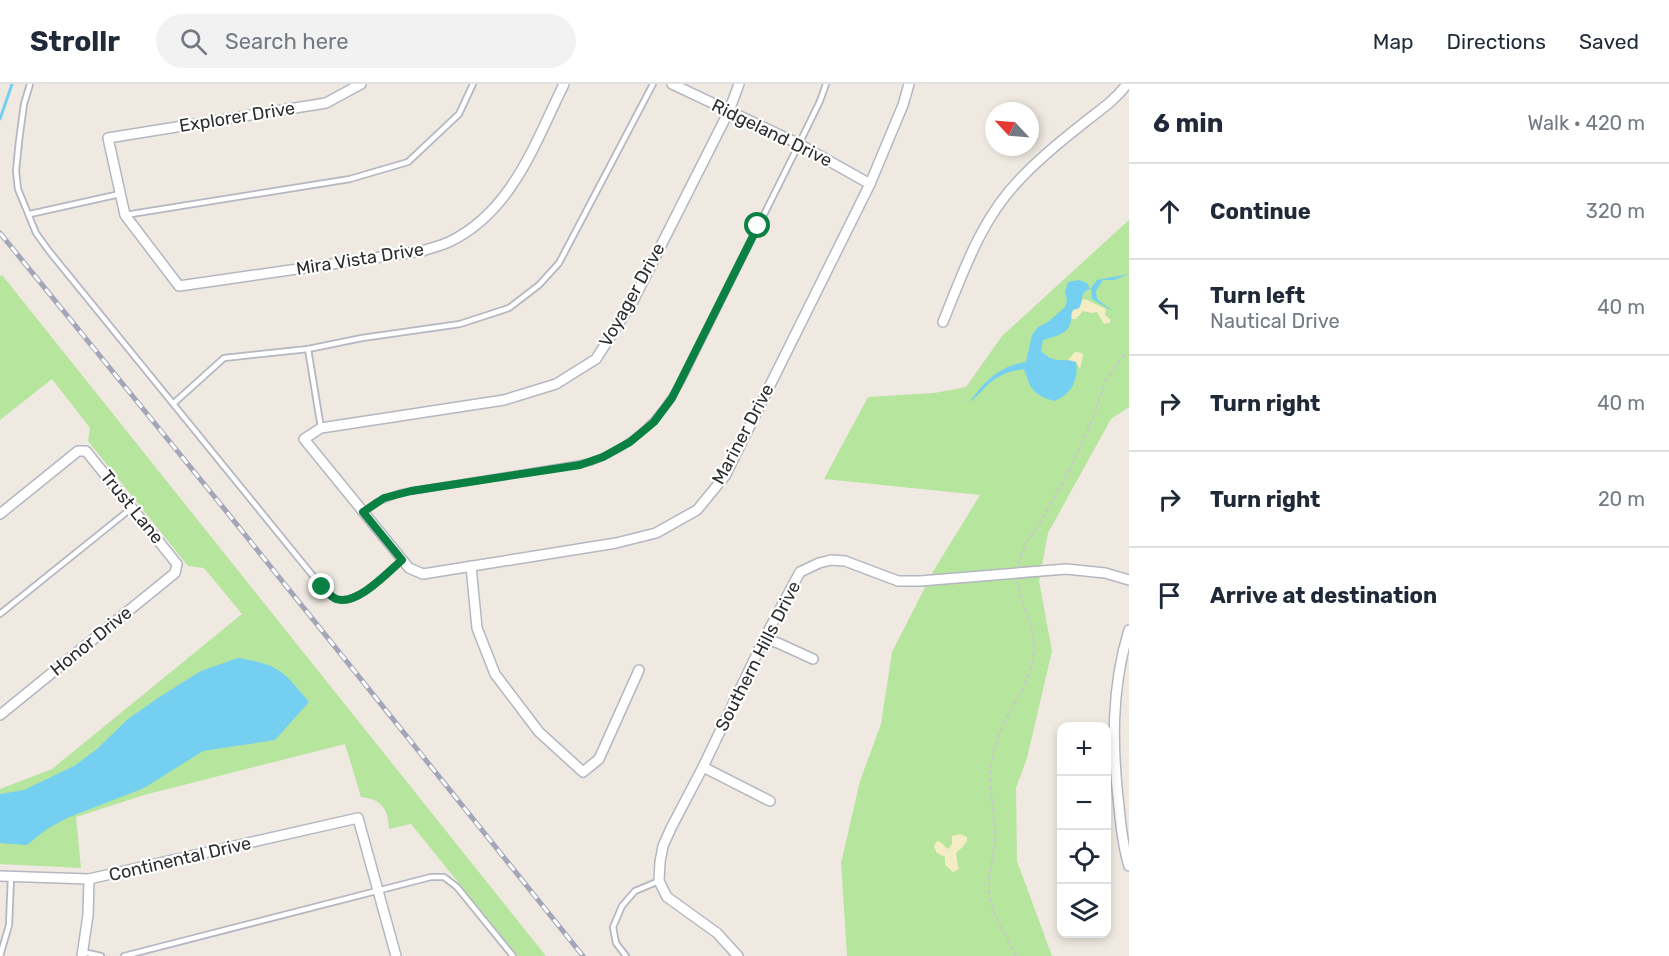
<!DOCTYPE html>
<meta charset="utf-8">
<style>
:root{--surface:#fff;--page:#f2f2f3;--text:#1f2937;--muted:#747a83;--line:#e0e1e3}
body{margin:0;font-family:Rubik,sans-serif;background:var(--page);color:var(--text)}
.controls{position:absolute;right:18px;bottom:18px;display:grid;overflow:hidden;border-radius:12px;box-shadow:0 3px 9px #0003}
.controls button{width:54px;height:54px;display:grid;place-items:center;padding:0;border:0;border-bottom:2px solid var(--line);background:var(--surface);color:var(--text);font:30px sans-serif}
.compass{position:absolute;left:985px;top:18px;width:54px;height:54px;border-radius:50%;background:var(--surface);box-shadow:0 3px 9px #0003;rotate:296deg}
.stop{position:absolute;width:18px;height:18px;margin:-14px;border:4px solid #0b8043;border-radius:50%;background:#fff}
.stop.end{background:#0b8043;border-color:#fff;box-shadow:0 2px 6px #0008}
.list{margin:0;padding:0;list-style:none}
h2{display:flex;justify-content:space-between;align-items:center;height:78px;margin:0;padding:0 24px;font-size:26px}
h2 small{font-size:20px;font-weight:400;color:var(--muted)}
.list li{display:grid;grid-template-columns:39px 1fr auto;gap:18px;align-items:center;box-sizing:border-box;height:96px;padding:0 24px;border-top:2px solid var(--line)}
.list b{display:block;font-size:22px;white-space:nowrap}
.list p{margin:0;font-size:20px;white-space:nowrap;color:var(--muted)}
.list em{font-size:20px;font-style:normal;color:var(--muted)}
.icon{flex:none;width:33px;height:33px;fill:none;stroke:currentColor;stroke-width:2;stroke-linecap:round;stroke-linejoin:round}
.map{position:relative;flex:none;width:1129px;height:872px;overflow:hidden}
header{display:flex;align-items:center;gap:36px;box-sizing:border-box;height:84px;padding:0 30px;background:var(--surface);border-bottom:2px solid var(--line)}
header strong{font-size:28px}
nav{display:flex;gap:33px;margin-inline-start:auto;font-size:21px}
.search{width:420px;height:54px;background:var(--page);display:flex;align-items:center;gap:15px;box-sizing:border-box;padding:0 21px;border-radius:33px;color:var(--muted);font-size:22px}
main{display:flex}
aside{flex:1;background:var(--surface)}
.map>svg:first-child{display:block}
.green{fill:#b6e59e}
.sand{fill:#f3ecc5}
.water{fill:#75cff0}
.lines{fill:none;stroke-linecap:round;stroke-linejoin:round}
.stream{stroke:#75cff0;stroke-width:3}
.lane-casing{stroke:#b4b7c1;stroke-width:8}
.street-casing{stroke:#b4b7c1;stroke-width:12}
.path{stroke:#c9c9c9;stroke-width:2;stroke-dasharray:4.5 3;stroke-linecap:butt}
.lane{stroke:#fff;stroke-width:4.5}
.street{stroke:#fff;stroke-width:9}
.rail-casing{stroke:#a3a6b8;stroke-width:5}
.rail{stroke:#fff;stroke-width:3;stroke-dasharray:9;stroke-linecap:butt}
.route{stroke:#0b8043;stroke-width:8}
.labels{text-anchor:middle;stroke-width:4.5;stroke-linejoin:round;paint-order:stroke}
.street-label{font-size:18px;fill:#2e2e2e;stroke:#fff}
</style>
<header>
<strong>Strollr</strong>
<div class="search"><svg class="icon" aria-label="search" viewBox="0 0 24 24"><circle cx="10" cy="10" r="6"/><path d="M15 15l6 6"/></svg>Search here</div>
<nav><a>Map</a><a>Directions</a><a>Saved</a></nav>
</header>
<main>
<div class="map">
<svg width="1129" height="872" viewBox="0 0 1129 872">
<rect width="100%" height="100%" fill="#efe9e1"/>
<g class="green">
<path d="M 1129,136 L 1129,323 L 1111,335 L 1048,449 L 1039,497 L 1052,567 L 1027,674 L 1016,704 L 1017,777 L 1052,872 L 847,872 L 841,779 L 860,697 L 881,640 L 892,568 L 934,486 L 980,411 L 824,395 L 868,313 L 934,309 L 966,303 L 1002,252 Z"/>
<path d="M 2,191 L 546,872 L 518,872 L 411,740 L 389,745 C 388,725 382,715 361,713 L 345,660 L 144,711 L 76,733 L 81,784 L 0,780 L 0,705 L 52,685 L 242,530 L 204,484 L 188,482 L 88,357 L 90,344 L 52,295 L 0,336 L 0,192 Z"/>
</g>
<g class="sand">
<path d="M 1085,215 L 1106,225 L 1105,231 L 1111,236 L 1109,239 L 1104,240 L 1097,228 L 1091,229 L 1083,227 L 1076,235 L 1072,235 L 1071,230 L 1073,226 L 1079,224 L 1082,216 Z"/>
<path d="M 1075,268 L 1082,269 L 1083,272 L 1080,285 L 1076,278 L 1068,276 Z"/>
<path d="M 960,750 L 967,753 L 967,757 C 956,774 954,760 959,785 L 953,788 L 945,781 L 945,773 L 937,769 L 934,762 L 936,758 L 939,757 L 948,765 L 952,760 L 952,752 Z"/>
</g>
<g class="water">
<path d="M 1129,190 L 1114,196 L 1103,196 L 1096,207 L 1097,215 L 1114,228 L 1092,215 L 1091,204 L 1097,196 Z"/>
<path d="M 1079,196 L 1087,199 L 1090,205 C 1079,208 1084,217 1079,224 L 1073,226 C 1070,231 1072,235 1070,241 C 1066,251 1052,253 1043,256 L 1041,267 C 1055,281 1061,273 1076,278 C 1079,296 1071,311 1054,317 C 1033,311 1030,304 1024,285 C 992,290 990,301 969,319 C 984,298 999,282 1026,278 L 1032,251 L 1038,243 L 1048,238 L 1065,223 L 1067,217 L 1065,207 L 1068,198 Z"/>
<path d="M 238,574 C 280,581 282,586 309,618 L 275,656 L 203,667 L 144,704 L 67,734 L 47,745 L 27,761 L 0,759 L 0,710 L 24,706 L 74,682 L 97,665 L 128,635 L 161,612 L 201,587 Z"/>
</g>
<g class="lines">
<path class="stream" d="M 0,35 L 12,0"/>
<defs>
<g id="lane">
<path d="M 30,0 L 24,20 L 19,57 L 16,87 L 18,105 L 36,149 L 49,167 L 322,503 C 326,507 331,512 336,515 C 357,522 387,489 402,476"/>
<path d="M 30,130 L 120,110"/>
<path d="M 125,131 L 350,95 L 408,78 L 459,30 L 473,0"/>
<path d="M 174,319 L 224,274 L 308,265"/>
<path d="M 321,344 L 308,265 L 362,254 L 460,240 L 509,224 L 539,201 L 559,179 L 653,0"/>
<path d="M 364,428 L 377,418 L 400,409 L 591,378 C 634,361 659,337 682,296 L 799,60 L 820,17 L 826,0"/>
<path d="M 0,530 L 133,423"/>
<path d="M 83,868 L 101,872"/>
<path d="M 0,872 L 9,841 L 11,793"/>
<path d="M 124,872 L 431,793 L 444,793 L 457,803 L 513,872"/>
<path d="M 626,872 L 616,859 L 613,843 L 622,822 L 635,807 L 659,797"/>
</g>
<g id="street">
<path d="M 361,0 L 326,19 L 108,54 L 125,131 L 179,202 L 422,167 C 431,164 440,162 449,158 C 512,128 535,59 564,0"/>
<path d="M 672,0 L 799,60 L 870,100"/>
<path d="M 739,0 L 729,27 L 633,217 L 596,275 L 556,300 L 504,316 L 321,344 L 304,355 L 409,484 L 423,490 L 616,459 L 656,449 L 697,426 L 725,392 L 870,100 L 903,21 L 909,0"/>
<path d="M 943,238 C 964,186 981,135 1021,94 C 1042,72 1066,53 1090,34 C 1103,24 1117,14 1127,0"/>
<path d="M 0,430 L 78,367 L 86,367 L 177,480 L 175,489 L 0,631"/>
<path d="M 471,482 L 477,544 L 495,590 L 539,648 L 583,688 L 599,675 L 639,586"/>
<path d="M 1129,546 C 1111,604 1112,663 1119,723 C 1121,743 1123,764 1129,782"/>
<path d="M 764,555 L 778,559 L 813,575"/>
<path d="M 703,683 L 770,717"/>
<path d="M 0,792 L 89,795 L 358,734 L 396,872"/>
<path d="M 82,872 L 88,831 L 89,795"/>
<path d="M 738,872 L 717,849 L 667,813 L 659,797 L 660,778 L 663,762 L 671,744 L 703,683 L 764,555 L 800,488 L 819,479 L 831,476 L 845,477 L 898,497 L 920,497 L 1066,485 L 1105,489 L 1129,496"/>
</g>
</defs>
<use href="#lane" class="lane-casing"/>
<use href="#street" class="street-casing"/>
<g class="path">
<path d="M 1018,480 L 1026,459 L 1038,442 L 1067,391 L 1092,337 L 1105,298 L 1121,274 L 1129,270"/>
<path d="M 1016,872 C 1007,854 994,834 990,814 C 986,795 994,774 995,755 C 996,735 991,716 990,696 C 990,681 994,666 999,651 C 1009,623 1032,599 1034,568 C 1036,544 1021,521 1017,497"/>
</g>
<use href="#lane" class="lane"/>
<use href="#street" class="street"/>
<defs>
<path id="rail" d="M 0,149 L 222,422 L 583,872"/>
</defs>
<use href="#rail" class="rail-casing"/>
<use href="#rail" class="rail"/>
</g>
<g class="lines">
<path class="route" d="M 322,503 C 326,507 331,513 336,515 C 357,522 387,489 402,476 L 363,428 L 384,414 L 411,407 L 580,381 L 603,373 L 630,358 L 654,338 L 672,314 L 758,142"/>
</g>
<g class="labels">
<g class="street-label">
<text transform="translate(237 33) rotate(-9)" y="6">Explorer Drive</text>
<text transform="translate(772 49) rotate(26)" y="6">Ridgeland Drive</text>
<text transform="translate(360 175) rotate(-9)" y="6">Mira Vista Drive</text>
<text transform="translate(632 211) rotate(-61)" y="6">Voyager Drive</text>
<text transform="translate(743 350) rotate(-62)" y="6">Mariner Drive</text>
<text transform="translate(132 423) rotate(51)" y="6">Trust Lane</text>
<text transform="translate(91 557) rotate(-39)" y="6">Honor Drive</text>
<text transform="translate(758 572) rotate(-63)" y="6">Southern Hills Drive</text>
<text transform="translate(180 775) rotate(-13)" y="6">Continental Drive</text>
</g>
</g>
</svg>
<div class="controls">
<button>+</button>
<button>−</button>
<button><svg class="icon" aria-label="locate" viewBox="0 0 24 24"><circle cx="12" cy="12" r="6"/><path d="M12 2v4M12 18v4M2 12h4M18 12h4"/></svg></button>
<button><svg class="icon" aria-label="layers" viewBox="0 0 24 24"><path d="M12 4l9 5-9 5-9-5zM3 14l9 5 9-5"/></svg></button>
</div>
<svg class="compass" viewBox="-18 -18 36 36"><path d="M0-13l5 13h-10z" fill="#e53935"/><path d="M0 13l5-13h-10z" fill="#747a83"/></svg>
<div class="stop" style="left:758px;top:142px"></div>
<div class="stop end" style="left:322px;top:503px"></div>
</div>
<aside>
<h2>6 min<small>Walk · 420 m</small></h2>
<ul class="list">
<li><svg class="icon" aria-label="ahead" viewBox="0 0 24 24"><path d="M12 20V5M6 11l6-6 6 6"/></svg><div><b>Continue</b></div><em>320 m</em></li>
<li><svg class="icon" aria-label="left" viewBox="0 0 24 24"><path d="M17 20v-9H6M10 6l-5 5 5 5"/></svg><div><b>Turn left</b><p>Nautical Drive</p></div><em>40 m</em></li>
<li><svg class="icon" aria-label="right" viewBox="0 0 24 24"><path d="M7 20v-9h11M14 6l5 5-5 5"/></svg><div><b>Turn right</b></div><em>40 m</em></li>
<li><svg class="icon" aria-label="right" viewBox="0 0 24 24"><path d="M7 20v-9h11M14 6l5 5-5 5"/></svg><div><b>Turn right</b></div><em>20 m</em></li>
<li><svg class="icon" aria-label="arrive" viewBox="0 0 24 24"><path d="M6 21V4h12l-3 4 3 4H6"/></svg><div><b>Arrive at destination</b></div></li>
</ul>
</aside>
</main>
